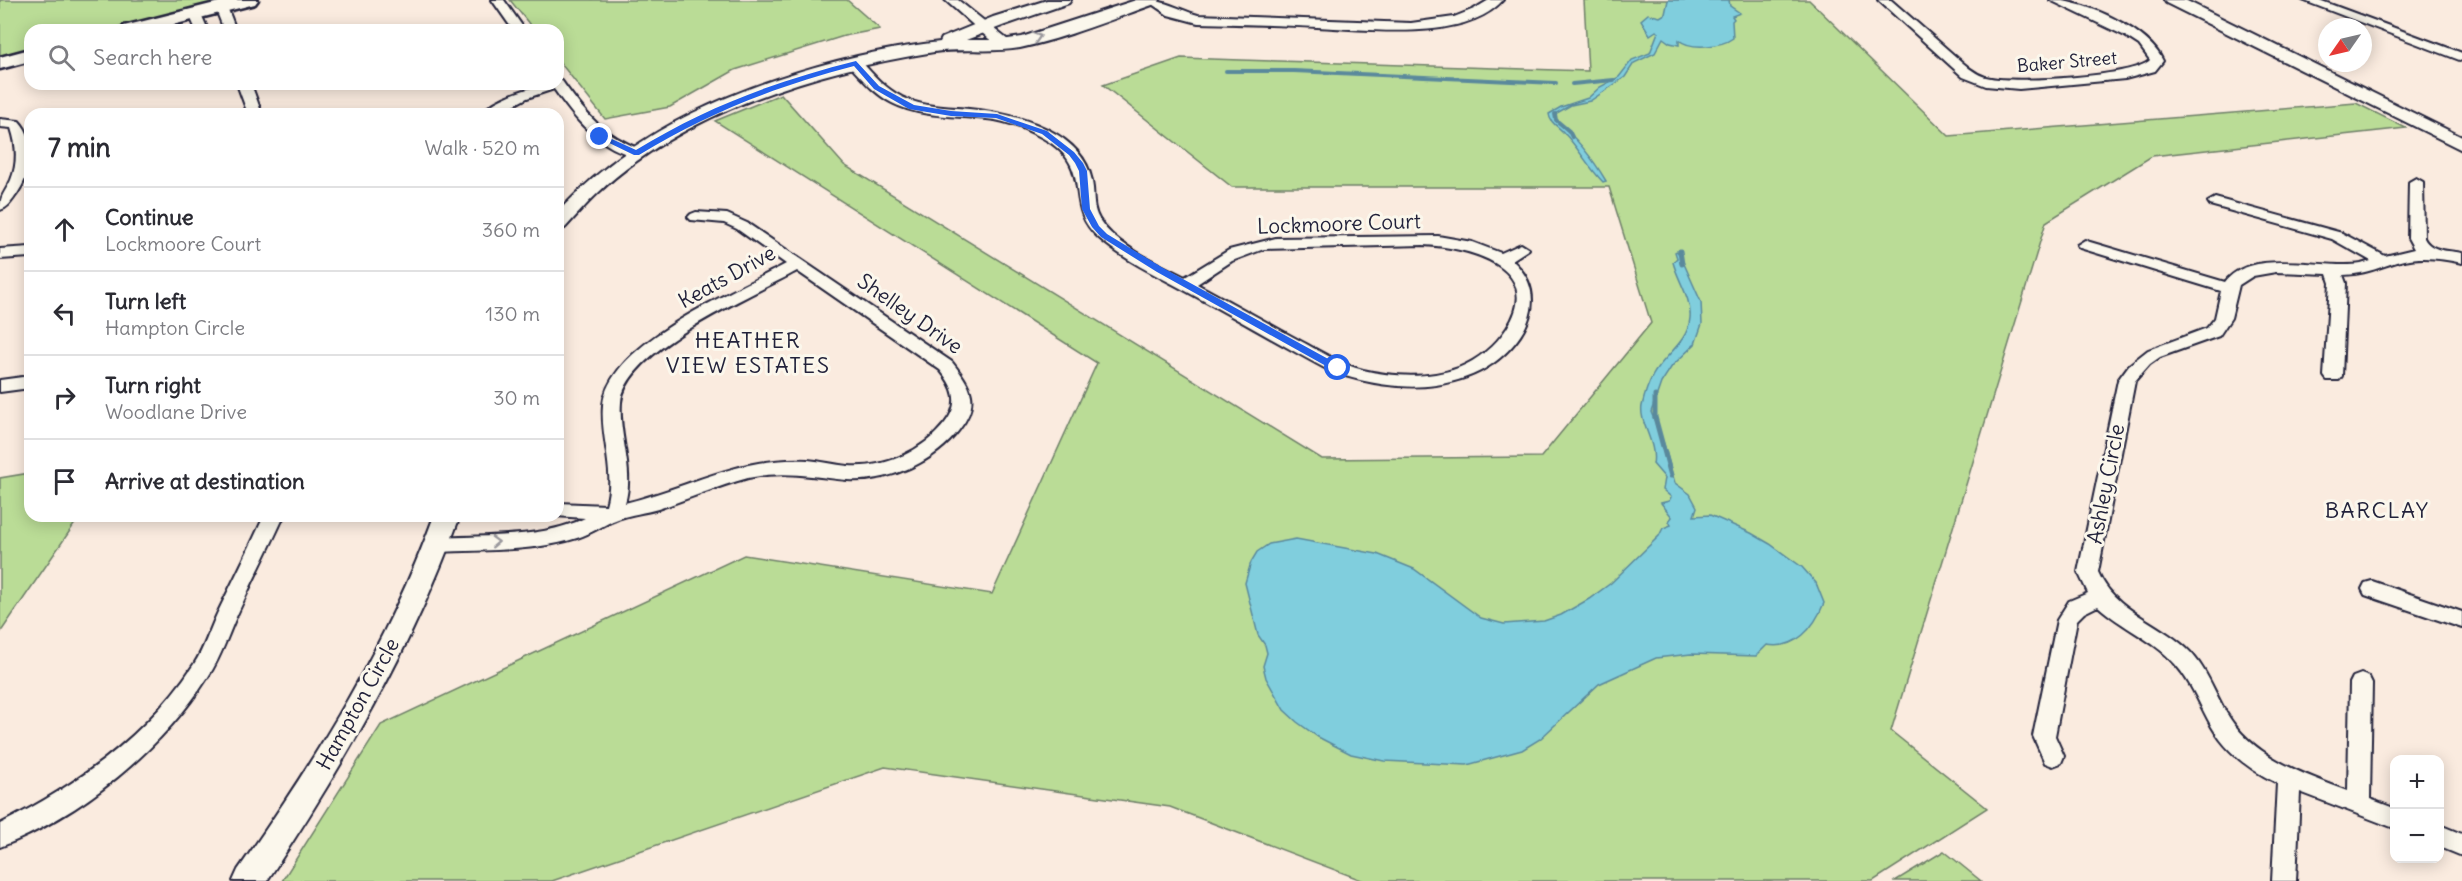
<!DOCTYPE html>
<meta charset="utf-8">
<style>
:root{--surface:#fff;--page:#f7f7f7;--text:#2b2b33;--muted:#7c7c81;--line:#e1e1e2}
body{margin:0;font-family:Delius,sans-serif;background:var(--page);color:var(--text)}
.controls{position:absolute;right:18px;bottom:18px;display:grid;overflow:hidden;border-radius:12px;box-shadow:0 3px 15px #0003}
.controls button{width:54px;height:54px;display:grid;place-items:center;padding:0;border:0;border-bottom:2px solid var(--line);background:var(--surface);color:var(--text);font:30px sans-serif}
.compass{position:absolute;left:2318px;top:18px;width:54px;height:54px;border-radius:50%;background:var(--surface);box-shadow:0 3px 15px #0003;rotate:236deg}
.stop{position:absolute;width:18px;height:18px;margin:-14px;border:4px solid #2563eb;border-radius:50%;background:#fff}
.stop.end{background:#2563eb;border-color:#fff;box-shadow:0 2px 6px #0008}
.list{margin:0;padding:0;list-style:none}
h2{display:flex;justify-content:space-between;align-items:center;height:78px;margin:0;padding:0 24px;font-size:26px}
h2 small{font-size:20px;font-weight:400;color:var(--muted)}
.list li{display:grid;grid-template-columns:39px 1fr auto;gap:18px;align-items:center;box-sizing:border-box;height:84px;padding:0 24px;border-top:2px solid var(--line)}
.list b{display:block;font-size:22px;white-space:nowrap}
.list p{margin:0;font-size:20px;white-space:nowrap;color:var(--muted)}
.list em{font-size:20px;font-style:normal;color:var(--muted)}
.icon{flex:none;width:33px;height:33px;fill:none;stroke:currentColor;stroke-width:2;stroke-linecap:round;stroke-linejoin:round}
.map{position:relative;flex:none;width:2462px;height:881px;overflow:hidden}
.search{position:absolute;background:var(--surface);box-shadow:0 3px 15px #0003;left:24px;top:24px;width:540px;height:66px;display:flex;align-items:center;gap:15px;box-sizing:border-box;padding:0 21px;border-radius:18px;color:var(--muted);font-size:22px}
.panel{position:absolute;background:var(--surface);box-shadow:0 3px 15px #0003;left:24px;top:108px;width:540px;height:414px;border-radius:18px}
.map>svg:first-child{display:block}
.green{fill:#badc96;stroke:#6e7f68;stroke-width:1.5}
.water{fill:#80cedd;stroke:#5a899c;stroke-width:1.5}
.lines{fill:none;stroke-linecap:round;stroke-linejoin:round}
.stream-far1{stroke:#5a899c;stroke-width:4}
.stream{stroke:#5a899c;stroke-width:5}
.minor-casing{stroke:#22223b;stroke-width:4}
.tertiary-casing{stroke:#22223b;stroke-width:4}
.secondary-casing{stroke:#22223b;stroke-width:5}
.minor{fill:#fbf7ec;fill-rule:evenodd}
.tertiary{fill:#fbf7ec;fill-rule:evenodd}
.secondary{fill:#fbf7ec;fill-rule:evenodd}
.oneway{stroke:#99979c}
.route{fill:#2563eb}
.labels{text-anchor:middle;stroke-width:6;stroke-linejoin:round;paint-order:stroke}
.far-street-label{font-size:18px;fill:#22223b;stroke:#fbf7ec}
.street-label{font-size:21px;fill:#22223b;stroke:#fbf7ec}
.neighbourhood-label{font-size:22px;letter-spacing:1.5px;fill:#22223b;stroke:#fbf7ec}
</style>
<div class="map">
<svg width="2462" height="881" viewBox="0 0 2462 881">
<rect width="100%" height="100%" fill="#faebdf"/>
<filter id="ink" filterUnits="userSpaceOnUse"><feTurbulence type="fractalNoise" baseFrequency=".0167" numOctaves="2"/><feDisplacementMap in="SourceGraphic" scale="12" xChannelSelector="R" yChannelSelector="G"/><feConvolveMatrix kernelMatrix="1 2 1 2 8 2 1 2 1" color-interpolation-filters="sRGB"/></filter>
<g filter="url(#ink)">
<g class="green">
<path d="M 0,0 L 224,0 L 105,30 L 30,30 L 30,49 L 0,56 Z"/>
<path d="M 510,0 L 847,0 L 880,29 L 844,36 L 735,70 L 670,107 L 605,119 L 558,60 L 558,30 L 534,30 Z"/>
<path d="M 1584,0 L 1809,0 L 1949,136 L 2356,103 L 2406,128 L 2152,156 L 2046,222 L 1891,731 L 1987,808 L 1873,881 L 1364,881 L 1170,807 L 885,767 L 552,881 L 282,881 L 381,725 L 744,555 L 992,594 L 1097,363 L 715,121 L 781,94 L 844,165 L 1322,459 L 1541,457 L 1651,323 L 1609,187 L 1232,187 L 1103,85 L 1181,58 L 1588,71 Z"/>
<path d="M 30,473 L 30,516 L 80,516 L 0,633 L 0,478 Z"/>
<path d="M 1944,851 L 1981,881 L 1895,881 Z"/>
</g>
<g class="water">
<path d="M 1668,0 L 1729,0 L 1730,6 L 1740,13 L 1732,16 L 1734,19 L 1732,21 L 1733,38 C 1721,47 1690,50 1679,40 L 1679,45 L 1670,43 L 1663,38 L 1655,53 L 1634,63 L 1625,77 L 1590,101 L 1571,105 L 1555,114 L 1556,121 C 1577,138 1592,157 1606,181 L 1603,182 C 1588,167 1578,147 1564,133 C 1558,126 1550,123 1549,114 L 1561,107 L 1588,98 L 1600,87 L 1619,77 L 1632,60 L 1650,53 L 1658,32 L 1656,31 L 1650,35 L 1641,20 L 1648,14 L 1660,17 L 1665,14 Z"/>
<path d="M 1677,251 L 1681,257 L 1701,302 L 1702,324 L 1695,344 L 1672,366 L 1661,383 L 1651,412 L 1664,444 L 1675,483 L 1690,494 L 1697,507 L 1694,516 L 1710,515 L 1751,533 L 1770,544 L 1802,567 L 1816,583 L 1824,603 C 1814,628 1796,650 1767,645 L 1756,656 L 1691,654 L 1656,658 L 1599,684 L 1540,739 L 1522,750 L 1467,765 L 1384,761 L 1351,754 L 1318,737 L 1297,722 L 1284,710 L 1266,678 L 1263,666 L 1267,653 L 1265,645 L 1258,635 L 1245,583 L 1251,562 L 1257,552 L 1269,544 L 1296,539 L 1377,554 L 1414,569 L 1481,618 L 1504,624 L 1544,621 L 1561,615 L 1589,599 L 1611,583 L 1659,536 L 1663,528 L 1671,525 L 1669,521 L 1672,517 L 1661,503 L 1669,501 L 1671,497 L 1663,490 L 1665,478 L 1653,464 C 1657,443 1639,423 1642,406 C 1644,397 1648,384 1653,375 C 1664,355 1688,343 1690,318 C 1692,299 1677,279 1673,262 L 1677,258 L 1675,252 Z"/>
</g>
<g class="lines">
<g class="stream-far1">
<path d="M 1226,71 L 1294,71 L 1556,83"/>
<path d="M 1572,84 L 1614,80"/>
<path d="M 1555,114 L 1556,120 L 1569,131 L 1572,137"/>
</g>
<g class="stream">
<path d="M 1680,251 L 1682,264"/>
<path d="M 1655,396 L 1655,417 L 1671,476"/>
</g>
<defs>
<g id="minor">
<path d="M 492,0 L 504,0 L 525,30 L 513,30 Z"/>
<path d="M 945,0 L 958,0 L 1013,44 L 1007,48 L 989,39 Z"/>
<path d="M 1146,0 C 1165,0 1180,10 1198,15 L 1411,23 L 1454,17 L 1474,9 L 1489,0 L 1503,0 C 1465,43 1368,29 1317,27 C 1278,25 1238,24 1198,23 L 1168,15 Z"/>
<path d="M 1878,0 L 1891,0 L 1963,63 C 1971,70 1980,77 1991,78 C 2016,83 2134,77 2150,60 L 2139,45 L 2125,36 L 2050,0 C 2084,0 2149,29 2163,61 L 2155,71 L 2125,79 L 2019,89 L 1986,86 L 1963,77 Z"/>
<path d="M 2302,0 L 2319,0 L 2462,53 L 2462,61 Z"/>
<path d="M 221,3 L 227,7 L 236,30 L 224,30 L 215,7 Z"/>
<path d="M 195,10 L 201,14 L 208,30 L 196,30 L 189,14 Z"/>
<path d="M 856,60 L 861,61 C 873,75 885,88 902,97 C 922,107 946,107 969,109 C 999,112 1029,118 1056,134 C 1076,146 1091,164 1093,188 C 1094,199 1093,209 1099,219 C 1114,245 1159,264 1185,277 L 1229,250 L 1276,238 L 1438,236 L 1472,242 L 1501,253 L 1521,244 L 1529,249 L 1512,260 C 1550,294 1528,339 1492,364 C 1477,375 1455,382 1436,385 C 1400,390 1367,383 1332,372 C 1285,347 1239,320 1193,295 C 1161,277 1126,262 1099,238 C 1059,203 1100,166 1037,135 C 1024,128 1010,123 995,120 C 961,115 923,119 892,103 C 875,94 864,81 851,67 L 850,64 L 851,61 ZM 1423,245 C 1469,247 1546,267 1507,328 C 1495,346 1478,360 1458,368 C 1429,379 1393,377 1363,370 C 1340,364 1318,350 1297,339 C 1264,321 1231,302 1197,284 L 1232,261 L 1264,249 Z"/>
<path d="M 558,80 L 562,81 C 586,115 602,134 642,150 L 644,153 L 642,156 C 635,158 630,155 624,153 C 591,140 573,116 554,89 L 527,98 L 497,114 L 480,114 C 496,97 535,84 558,84 Z"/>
<path d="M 237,84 L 251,84 L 262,114 L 248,114 Z"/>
<path d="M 0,119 L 19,121 C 38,141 31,174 17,194 C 12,201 8,208 0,210 C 0,195 5,193 11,180 C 18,163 17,146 11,128 L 0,127 Z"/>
<path d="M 2416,178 L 2423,182 L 2424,238 C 2431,252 2448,250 2462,253 L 2462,263 C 2443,259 2424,256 2404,260 C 2383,265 2366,275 2343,275 L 2346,283 L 2342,376 L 2339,380 L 2327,380 L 2324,376 L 2330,283 L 2327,274 L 2276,272 L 2253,276 L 2239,285 L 2231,318 L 2219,336 L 2160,357 L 2150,364 L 2135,381 L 2098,572 C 2114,610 2158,622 2186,648 C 2206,666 2214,692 2227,714 C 2253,757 2303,774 2348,791 L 2350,683 L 2353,677 L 2361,674 L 2369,677 L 2372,683 L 2370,799 L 2394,808 L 2394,828 L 2300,792 L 2296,881 L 2272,881 L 2277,783 C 2250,770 2227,753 2212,727 C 2200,706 2192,683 2175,664 C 2154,640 2122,628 2098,606 L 2084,613 L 2077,620 L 2055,736 L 2064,756 L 2061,763 L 2053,766 L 2045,763 L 2033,736 L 2057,620 L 2069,601 L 2088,593 L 2078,572 L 2118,380 L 2129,365 L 2148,350 L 2207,328 L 2215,318 L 2221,291 L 2080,248 L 2077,245 L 2085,240 L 2090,242 L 2225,282 C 2252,247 2323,270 2361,264 L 2371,261 L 2332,239 L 2210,205 L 2208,202 L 2215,198 L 2342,233 L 2385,256 L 2414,249 L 2408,238 L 2409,182 Z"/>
<path d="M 696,212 L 727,214 L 747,223 L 952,362 C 971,386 981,402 959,430 C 935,462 888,483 847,480 C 813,477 783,470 748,478 C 718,486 688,499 658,509 C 645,513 631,514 618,519 C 604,524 591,534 577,538 C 533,552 483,550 437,552 L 430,550 L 427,545 L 430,540 L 437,538 C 485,535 542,539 585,518 L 555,516 L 558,516 L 558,503 L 606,505 C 616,471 600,439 603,405 C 608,343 736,291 786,264 L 737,229 L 724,223 L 691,220 L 688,217 L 691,214 ZM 797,271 L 940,370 C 954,387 961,403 945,423 C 923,451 884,469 848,466 C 835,465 821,461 808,460 C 788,459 768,461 748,465 C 707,474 667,493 625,503 C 635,469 618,436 621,402 C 626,349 752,296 797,271 Z"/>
<path d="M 30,247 L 30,257 L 0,259 L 0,249 Z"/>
<path d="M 30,376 L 30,388 L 0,392 L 0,380 Z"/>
<path d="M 264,516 L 284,516 C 269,549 252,582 237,615 C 228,635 221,657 208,677 C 162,749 81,816 0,847 L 0,824 C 76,786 147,736 194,664 C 204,649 209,631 217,614 C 233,581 249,549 264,516 Z"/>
<path d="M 2372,581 L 2462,612 L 2462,628 L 2365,595 L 2362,589 L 2365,583 Z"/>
<path d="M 2440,825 L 2462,834 L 2462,856 L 2440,847 Z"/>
</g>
<g id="tertiary">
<path d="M 1047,0 L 1071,0 L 1069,3 L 1005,25 L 966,40 L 1001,40 L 1022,37 L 1136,0 L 1160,0 L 1158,3 C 1112,19 1067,38 1020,48 C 991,53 962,48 934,52 C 820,70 685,111 599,192 C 587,203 576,216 565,228 L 558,230 L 558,212 C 579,190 601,170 627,152 C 709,93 839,53 940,42 L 942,38 L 993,17 Z"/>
<path d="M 2164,0 L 2185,0 L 2462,137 L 2462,150 L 2166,3 Z"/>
<path d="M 434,516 L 460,516 C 413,647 344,765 267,881 L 233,881 L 238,870 C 318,755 385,649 434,516 Z"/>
</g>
<g id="secondary">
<path d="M 227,0 L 258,0 L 255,4 L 153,30 L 122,30 L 124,26 Z"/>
<path d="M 30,49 L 30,61 L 0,69 L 0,57 Z"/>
</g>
</defs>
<use href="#minor" class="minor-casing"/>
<use href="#tertiary" class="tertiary-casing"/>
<use href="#secondary" class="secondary-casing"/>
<use href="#minor" class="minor"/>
<use href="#tertiary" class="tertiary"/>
<use href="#secondary" class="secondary"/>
</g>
<defs><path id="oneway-chevron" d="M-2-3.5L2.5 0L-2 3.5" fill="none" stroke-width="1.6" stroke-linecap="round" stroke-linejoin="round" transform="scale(1.5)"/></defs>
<g class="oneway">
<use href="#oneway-chevron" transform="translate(1037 37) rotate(-17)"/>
<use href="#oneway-chevron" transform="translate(495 542) rotate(-2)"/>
</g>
</g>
<path class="route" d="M 856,61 L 879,86 L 914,105 L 951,111 L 997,114 L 1047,131 L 1074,152 L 1083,163 L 1087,171 L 1090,209 L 1099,226 L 1107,234 L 1163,268 L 1341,366 L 1341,371 L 1335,371 L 1157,272 L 1101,237 L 1092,227 L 1082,209 L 1079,171 L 1075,163 L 1069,155 L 1042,134 L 996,118 L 951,116 L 909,109 L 874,89 L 854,66 C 775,87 709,112 639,155 L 634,155 L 597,137 L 603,135 L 636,150 C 706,107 776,81 856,61 Z"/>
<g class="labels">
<g class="far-street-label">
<text transform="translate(2067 62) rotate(-5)" y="6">Baker Street</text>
</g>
<g class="street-label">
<text transform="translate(1339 224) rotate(-2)" y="7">Lockmoore Court</text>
<text transform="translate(727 277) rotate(-29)" y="7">Keats Drive</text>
<text transform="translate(910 314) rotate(35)" y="7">Shelley Drive</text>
<text transform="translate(2106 484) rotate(-79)" y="7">Ashley Circle</text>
<text transform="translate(358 704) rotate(-61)" y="7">Hampton Circle</text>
</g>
<g class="neighbourhood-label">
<text x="748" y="348">HEATHER<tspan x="748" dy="25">VIEW ESTATES</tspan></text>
<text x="2377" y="518">BARCLAY</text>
</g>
</g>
</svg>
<div class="controls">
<button>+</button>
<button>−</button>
</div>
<svg class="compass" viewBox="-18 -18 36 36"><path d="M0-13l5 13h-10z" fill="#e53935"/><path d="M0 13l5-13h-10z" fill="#7c7c81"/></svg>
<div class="stop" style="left:1338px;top:368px"></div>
<div class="stop end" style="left:600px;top:137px"></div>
<div class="search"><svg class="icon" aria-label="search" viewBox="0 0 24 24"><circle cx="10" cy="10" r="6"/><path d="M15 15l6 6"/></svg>Search here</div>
<section class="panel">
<h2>7 min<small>Walk · 520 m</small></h2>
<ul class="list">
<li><svg class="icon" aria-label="ahead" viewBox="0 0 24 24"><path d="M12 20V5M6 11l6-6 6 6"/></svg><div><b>Continue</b><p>Lockmoore Court</p></div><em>360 m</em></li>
<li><svg class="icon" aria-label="left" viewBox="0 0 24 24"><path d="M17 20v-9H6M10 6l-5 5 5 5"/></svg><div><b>Turn left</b><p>Hampton Circle</p></div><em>130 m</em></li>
<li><svg class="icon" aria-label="right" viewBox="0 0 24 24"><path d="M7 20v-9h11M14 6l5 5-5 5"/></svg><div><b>Turn right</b><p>Woodlane Drive</p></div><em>30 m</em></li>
<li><svg class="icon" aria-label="arrive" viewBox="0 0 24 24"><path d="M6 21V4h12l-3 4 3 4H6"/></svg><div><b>Arrive at destination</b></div></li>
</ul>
</section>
</div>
